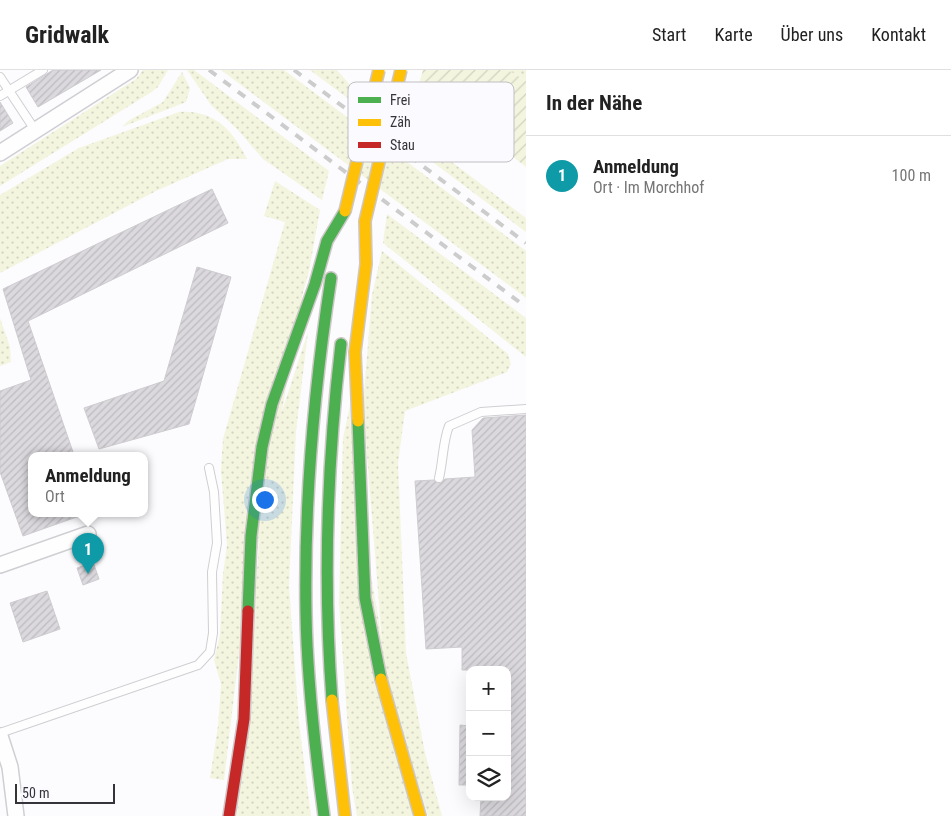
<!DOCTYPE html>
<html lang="de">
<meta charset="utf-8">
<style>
:root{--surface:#fff;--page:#f6f6f6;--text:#222;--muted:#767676;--line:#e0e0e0;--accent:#111827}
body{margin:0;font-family:"Roboto Condensed",sans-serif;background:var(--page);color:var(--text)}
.controls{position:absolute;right:15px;bottom:15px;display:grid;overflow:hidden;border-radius:10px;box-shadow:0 5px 20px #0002}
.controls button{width:45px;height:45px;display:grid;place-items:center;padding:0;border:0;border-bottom:1px solid var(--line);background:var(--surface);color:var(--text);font:25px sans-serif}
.scale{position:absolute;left:15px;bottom:12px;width:100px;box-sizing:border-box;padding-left:5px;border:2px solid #36343b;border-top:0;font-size:14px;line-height:18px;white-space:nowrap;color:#36343b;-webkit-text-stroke:4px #fbfafe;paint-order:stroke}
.you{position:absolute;left:264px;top:429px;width:18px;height:18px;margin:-12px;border:4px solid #fff;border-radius:50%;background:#1a73e8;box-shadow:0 0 0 8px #1a73e833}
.badge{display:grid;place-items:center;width:32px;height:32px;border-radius:50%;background:var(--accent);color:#fff;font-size:16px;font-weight:700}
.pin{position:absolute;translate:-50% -41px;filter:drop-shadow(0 1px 2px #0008)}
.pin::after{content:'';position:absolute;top:26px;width:18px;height:15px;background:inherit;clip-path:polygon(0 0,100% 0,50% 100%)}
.popup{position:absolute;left:28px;top:382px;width:120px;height:65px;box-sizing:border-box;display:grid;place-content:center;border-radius:10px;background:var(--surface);filter:drop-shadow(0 1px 4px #0005);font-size:16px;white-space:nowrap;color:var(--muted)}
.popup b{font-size:19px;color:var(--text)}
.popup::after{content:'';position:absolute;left:50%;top:100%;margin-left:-10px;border:10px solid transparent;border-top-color:var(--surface)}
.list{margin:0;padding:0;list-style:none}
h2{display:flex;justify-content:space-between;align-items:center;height:65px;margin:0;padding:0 20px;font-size:21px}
h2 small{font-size:16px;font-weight:400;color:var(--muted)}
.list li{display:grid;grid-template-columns:32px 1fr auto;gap:15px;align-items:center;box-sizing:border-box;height:80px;padding:0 20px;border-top:1px solid var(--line)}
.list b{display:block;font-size:19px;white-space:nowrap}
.list p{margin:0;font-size:16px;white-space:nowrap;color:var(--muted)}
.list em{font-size:16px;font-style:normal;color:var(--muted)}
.icon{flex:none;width:28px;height:28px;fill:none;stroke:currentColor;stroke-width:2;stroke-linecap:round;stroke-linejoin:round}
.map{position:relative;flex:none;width:526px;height:746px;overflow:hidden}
header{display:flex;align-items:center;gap:30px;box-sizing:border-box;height:70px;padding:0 25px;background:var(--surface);border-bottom:1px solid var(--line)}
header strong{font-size:24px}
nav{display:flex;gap:28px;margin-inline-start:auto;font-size:18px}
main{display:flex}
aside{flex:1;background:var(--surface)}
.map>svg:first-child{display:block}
.grass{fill:url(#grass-dots)}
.garden{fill:url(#garden-furrows)}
.building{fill:url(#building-hatch);stroke:#ceccd0}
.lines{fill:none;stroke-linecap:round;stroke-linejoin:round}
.lane-casing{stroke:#cfced2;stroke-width:10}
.street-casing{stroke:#cfced2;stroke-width:18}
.fast-casing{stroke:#cec7c8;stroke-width:14}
.slow-casing{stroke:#cec7c8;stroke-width:14}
.jam-casing{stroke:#cec7c8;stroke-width:14}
.lane{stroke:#fffeff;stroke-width:8}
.street{stroke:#fffeff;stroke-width:15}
.fast{stroke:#4caf50;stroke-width:11}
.slow{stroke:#ffc107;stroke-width:11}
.jam{stroke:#c62828;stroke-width:11}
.rail{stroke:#cccccd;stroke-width:4;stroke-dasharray:9 9;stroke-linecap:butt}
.slow-bridge-casing{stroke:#cec7c8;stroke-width:14;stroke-linecap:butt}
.slow-bridge{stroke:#ffc107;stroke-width:11}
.key{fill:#fbfafe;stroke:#c0bfc4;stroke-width:1}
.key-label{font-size:14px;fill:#36343b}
</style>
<header>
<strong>Gridwalk</strong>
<nav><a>Start</a><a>Karte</a><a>Über uns</a><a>Kontakt</a></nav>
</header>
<main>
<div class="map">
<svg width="526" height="746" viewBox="0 0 526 746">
<defs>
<pattern id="grass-dots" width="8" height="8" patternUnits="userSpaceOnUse" patternTransform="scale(1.25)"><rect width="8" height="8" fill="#f4f5df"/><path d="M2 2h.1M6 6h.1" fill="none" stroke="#d2d3c0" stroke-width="1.8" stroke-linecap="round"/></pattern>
<pattern id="garden-furrows" width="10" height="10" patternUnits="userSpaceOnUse" patternTransform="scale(1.25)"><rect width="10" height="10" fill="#f4f5df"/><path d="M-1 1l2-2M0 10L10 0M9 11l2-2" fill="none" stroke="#d2d3c0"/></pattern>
<pattern id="building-hatch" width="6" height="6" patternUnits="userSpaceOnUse" patternTransform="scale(1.25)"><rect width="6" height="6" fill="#dbd9dd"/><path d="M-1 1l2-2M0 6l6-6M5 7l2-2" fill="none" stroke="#bdbbbf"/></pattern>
</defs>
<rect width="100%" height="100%" fill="#fcfbfd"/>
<g class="grass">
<path d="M 143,0 L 168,0 L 158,17 L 150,23 L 0,116 L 0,96 L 136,9 Z"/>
<path d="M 187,0 L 194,0 L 329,101 L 322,130 L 263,89 L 237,59 L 211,35 Z"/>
<path d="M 221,0 L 284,0 L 526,181 L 526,228 Z"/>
<path d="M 310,0 L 337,0 L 350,15 L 526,148 L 526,162 Z"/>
<path d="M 508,0 L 526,0 L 526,11 Z"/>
<path d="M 182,2 L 190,18 L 186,32 L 122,57 L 128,51 L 163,32 Z"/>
<path d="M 179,42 C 214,40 232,59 247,89 L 228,89 L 156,121 L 0,203 L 0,125 L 79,78 Z"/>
<path d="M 275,111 L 320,140 L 309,201 L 303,222 L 239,584 L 224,710 L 210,708 L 218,656 L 221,614 L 214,590 L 220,565 L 223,504 L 227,475 L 221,400 L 223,369 L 285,152 L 264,146 Z"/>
<path d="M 387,144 L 526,248 L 526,287 L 383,173 Z"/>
<path d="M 382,181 L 508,284 L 511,294 L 507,302 L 405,341 L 398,393 L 406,583 L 425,683 L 442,746 L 428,746 L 385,608 L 363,335 L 372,225 Z"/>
<path d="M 0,248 L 10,277 L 11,292 L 0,296 Z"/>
<path d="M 308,262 L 296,361 L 289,516 L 299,653 L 311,746 L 237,746 L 266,390 Z"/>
<path d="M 351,331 L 353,400 L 412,746 L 357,746 L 352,717 L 339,532 L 343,368 Z"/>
</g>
<path class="garden" d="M 423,0 L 508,0 L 526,11 L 526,97 L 419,14 Z"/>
<g class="building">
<path d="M 53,0 L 101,0 L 38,37 L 26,17 Z"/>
<path d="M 0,32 L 13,53 L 0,61 Z"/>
<path d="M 212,119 L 228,153 L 28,251 L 74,385 L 32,385 L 32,443 L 85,444 L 23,466 L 0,402 L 0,321 L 31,310 L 3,219 Z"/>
<path d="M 197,197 L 231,207 L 189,354 L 99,379 L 84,338 L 164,311 Z"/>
<path d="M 526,345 L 526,746 L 480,746 L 481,727 L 507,727 L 507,600 L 462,600 L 462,577 L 426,579 L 415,411 L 434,410 L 440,413 L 445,409 L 475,407 L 472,360 L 483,348 Z"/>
<path d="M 93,492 L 99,509 L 83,515 L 77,498 Z"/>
<path d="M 47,521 L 60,559 L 23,572 L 10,533 Z"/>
<path d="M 460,655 L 470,656 L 470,715 L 459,715 Z"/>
</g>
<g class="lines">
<defs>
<g id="lane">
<path d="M 0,7 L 35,60"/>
<path d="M 0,26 L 43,0"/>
<path d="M 439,408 C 443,392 443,370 449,356 L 481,342 L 526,339"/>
<path d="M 0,663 L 198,595 L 210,582 L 213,563 L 212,502 L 217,473 L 214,422 L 209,398"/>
</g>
<g id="street">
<path d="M 0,83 L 130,0"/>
<path d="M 0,495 L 88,464"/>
<path d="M 0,666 L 10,697 L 16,746"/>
</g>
<g id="fast">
<path d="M 358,351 L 365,528 L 381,609"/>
<path d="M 248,541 L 251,466 L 262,377 L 272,334 L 315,214 L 327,171 L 345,141"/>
<path d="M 332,630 C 323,511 327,393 341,274"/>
<path d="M 324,746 C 315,679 307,611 306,543 C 304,430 314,319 331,208"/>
</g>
<g id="slow">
<path d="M 358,351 L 355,282 L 366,194 L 365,151"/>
<path d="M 381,609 L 420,746"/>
<path d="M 332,630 L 345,746"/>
</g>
<path id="jam" d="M 229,746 L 244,649 L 248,541"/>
</defs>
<use href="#lane" class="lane-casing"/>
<use href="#street" class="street-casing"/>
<use href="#fast" class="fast-casing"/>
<use href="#slow" class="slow-casing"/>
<use href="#jam" class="jam-casing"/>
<use href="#lane" class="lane"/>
<use href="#street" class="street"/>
<use href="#fast" class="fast"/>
<use href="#slow" class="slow"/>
<use href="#jam" class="jam"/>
<g class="rail">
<path d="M 209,0 L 526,237"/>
<path d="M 294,0 L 526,173"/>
</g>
<defs>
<g id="slow-bridge">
<path d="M 345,141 L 379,0"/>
<path d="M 365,151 L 401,0"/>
</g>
</defs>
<use href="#slow-bridge" class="slow-bridge-casing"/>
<use href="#slow-bridge" class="slow-bridge"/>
</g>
<rect x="348" y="12" width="166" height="80" rx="8" class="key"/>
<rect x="358" y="27" width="23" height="6" fill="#4caf50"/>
<rect x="358" y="49" width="23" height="7" fill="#ffc107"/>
<rect x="358" y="72" width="23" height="6" fill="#c62828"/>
<g class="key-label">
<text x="390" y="35">Frei</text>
<text x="390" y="57">Zäh</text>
<text x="390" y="80">Stau</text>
</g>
</svg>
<div class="controls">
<button>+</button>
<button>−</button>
<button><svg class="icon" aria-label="layers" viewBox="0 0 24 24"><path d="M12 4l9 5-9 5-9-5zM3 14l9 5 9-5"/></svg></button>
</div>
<div class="scale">50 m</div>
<div class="you"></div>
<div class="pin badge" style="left:88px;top:504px;background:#0f9aa8">1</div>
<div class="popup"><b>Anmeldung</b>Ort</div>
</div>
<aside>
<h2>In der Nähe<small></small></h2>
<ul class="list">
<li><span class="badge" style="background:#0f9aa8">1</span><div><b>Anmeldung</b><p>Ort · Im Morchhof</p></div><em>100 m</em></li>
</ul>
</aside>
</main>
